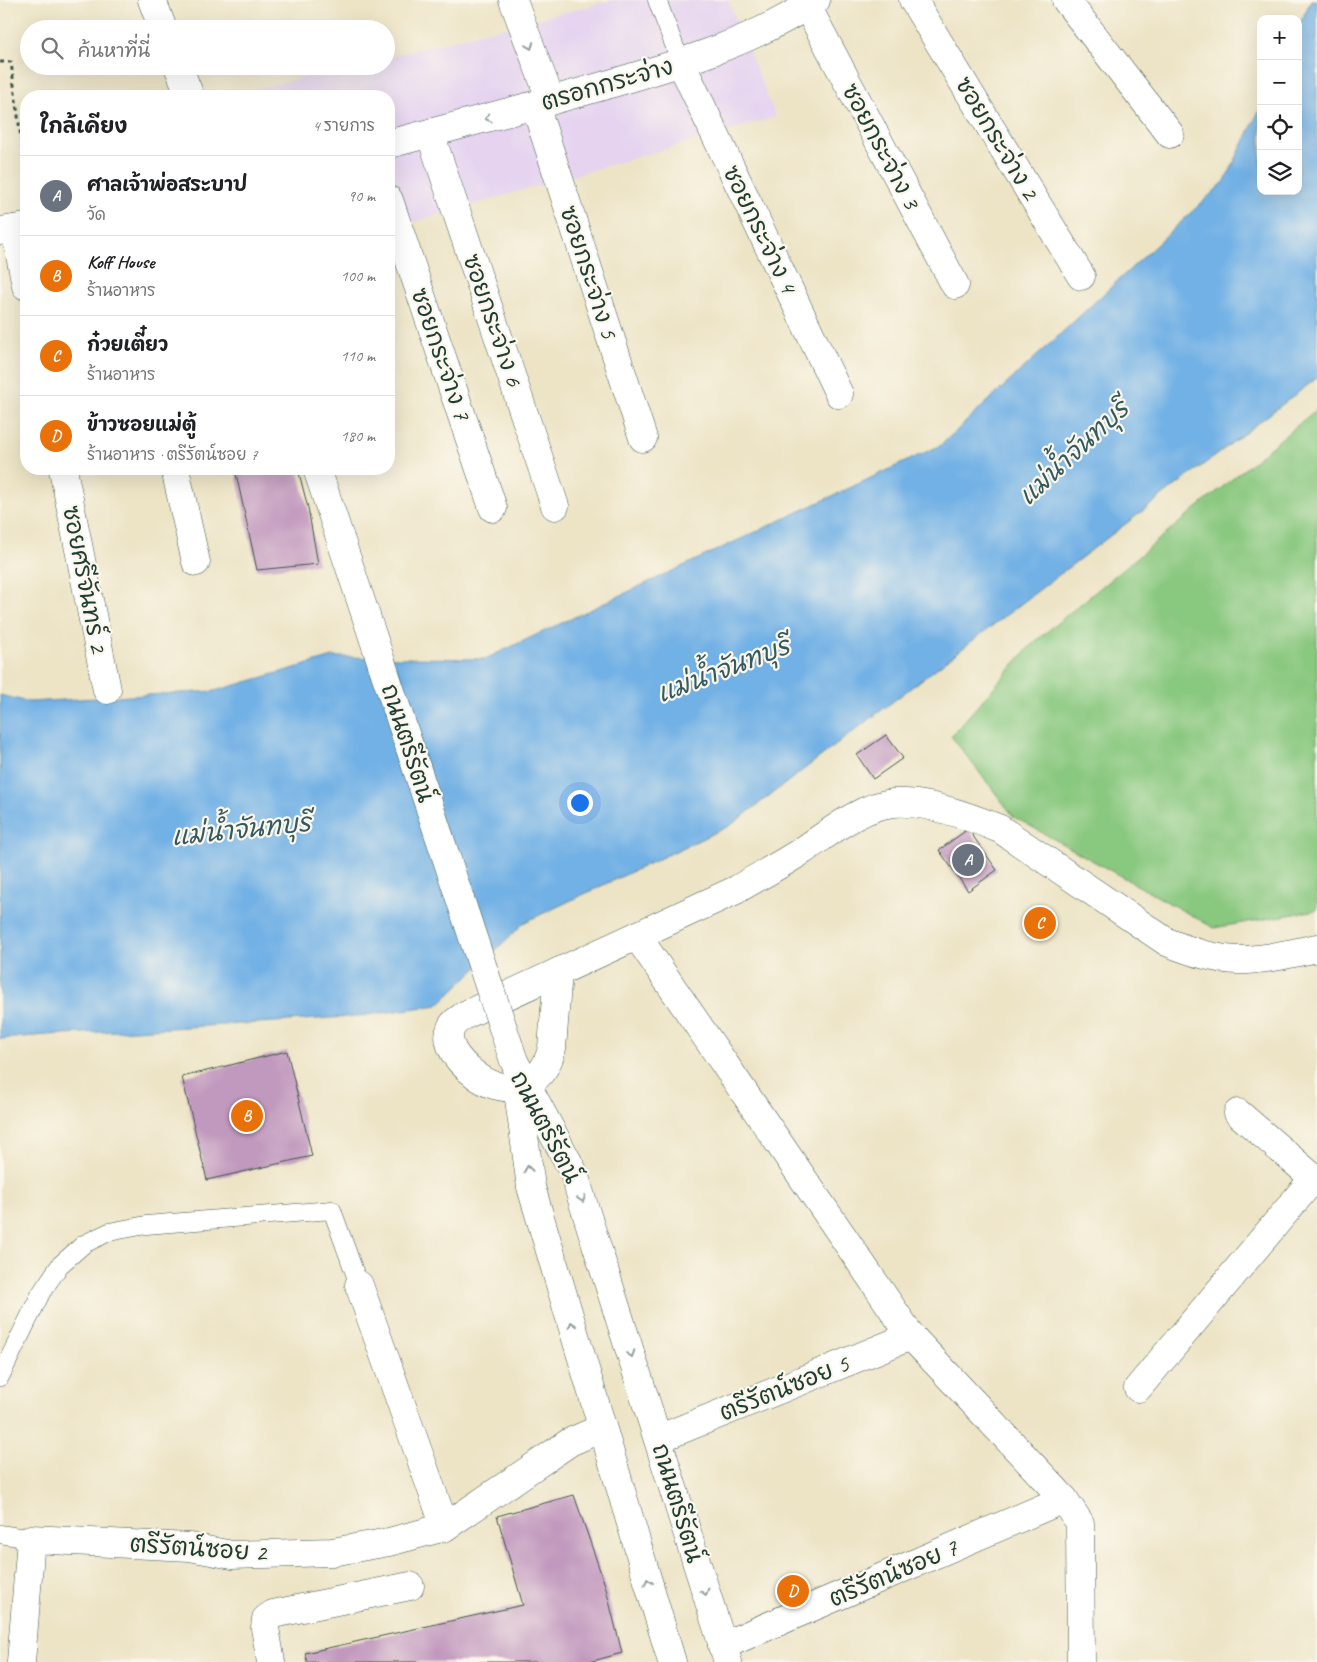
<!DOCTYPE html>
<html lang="th">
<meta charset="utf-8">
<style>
:root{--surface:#fff;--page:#f2f2f2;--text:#202124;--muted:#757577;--line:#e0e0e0;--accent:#b45309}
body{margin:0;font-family:Caveat,"Playpen Sans Thai",sans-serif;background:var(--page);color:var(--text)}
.controls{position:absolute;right:15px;top:15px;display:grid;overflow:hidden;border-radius:10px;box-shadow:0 5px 20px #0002}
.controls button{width:45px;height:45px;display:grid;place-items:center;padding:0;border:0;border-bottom:1px solid var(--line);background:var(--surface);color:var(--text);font:25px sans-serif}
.you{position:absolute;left:579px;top:802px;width:18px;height:18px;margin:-12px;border:4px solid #fff;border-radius:50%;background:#1a73e8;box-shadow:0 0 0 8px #1a73e833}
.badge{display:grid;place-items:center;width:32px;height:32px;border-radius:50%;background:var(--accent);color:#fff;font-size:16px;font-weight:700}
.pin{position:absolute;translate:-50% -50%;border:2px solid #fff;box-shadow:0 1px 5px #0006}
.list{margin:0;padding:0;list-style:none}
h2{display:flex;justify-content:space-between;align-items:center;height:65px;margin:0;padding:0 20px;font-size:21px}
h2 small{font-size:16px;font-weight:400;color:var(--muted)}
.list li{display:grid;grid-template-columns:32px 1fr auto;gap:15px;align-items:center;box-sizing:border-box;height:80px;padding:0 20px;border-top:1px solid var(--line)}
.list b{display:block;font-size:19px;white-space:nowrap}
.list p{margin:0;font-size:16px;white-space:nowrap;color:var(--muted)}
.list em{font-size:16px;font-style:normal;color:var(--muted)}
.icon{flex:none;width:28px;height:28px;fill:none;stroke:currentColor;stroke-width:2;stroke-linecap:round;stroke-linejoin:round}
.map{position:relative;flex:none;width:1317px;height:1662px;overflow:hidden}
.search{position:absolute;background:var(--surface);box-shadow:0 5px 20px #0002;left:20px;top:20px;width:375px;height:55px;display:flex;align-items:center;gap:12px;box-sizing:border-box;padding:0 18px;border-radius:28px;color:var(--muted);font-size:19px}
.panel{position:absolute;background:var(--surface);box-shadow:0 5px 20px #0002;left:20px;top:90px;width:375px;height:385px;border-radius:20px}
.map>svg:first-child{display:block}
.built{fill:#e5d3f0}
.green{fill:#89c87f;stroke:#54825a}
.water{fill:#72b1e5;stroke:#48778c}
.building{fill:#c198be}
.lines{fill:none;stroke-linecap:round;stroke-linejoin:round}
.lane-casing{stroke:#3e564a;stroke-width:19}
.street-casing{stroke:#3e564a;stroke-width:29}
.secondary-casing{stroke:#3e564a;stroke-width:29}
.path{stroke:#3e564a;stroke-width:3;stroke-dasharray:4 4;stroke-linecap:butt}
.lane{stroke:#fff;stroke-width:18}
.street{stroke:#fff;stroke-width:28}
.secondary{stroke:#fff;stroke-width:28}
.secondary-bridge-casing{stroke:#3e564a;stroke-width:29;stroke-linecap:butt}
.secondary-bridge{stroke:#fff;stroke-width:28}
.oneway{stroke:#8f9e9a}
.labels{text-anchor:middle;stroke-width:4.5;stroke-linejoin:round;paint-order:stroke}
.street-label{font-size:24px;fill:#1f3d34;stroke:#fbf7ec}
.water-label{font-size:25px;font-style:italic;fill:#345a60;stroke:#fbf7ec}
</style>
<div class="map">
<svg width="1317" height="1662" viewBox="0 0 1317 1662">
<rect width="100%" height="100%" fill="#fbf7ec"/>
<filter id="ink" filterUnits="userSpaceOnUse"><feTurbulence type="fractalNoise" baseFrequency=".02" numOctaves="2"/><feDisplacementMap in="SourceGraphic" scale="10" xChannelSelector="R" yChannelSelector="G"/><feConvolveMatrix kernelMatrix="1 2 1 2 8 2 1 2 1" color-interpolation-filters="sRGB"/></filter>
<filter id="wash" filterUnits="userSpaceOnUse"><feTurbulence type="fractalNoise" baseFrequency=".0096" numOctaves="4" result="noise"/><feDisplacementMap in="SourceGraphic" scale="20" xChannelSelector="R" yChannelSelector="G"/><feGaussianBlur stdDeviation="1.12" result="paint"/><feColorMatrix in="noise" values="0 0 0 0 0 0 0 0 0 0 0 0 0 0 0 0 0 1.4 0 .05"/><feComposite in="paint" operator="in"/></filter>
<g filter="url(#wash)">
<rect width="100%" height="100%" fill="#ede4c6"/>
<path class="built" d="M 613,0 L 728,0 L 776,117 L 389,229 L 389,96 L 229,96 L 349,66 L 386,66 L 386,57 Z"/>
<path class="green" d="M 1317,409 L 1317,910 L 1214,928 L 1014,817 L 951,736 L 1032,644 Z"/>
<path class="water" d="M 1311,0 L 1317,0 L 1317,378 L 731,825 L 525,922 L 438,1005 L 360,1016 L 275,1022 L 47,1035 L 0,1039 L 0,695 L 29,702 L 215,691 L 333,657 L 485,659 L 941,445 L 1225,181 L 1261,107 L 1261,191 L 1298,191 L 1298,28 Z"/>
<g id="blocks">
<g class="building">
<path d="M 235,469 L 298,469 L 308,508 L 318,564 L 257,570 Z"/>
<path d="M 886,735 L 903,758 L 873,779 L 857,755 Z"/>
<path d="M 968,829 L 997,870 L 968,891 L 939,850 Z"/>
<path d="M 287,1051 L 312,1156 L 207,1180 L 182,1077 Z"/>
<path d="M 574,1495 L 605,1585 L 622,1653 L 589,1662 L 307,1662 L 305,1653 L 523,1605 L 497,1516 Z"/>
</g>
</g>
</g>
<g filter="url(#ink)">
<use href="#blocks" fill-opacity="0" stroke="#3e564a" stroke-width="1"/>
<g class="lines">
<defs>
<g id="lane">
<path d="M 657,0 L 681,63"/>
<path d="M 0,1377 L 41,1293 L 60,1265 L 84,1244 L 109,1232 L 146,1225 L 332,1210 L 359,1285"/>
<path d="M 0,1534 L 31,1539"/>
</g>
<g id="street">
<path d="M 513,0 L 551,101"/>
<path d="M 913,0 L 1081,276"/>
<path d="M 1066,0 L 1170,134"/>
<path d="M 807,6 L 955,285"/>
<path d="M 681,63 L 839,394"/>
<path d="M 535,105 L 643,438"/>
<path d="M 430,133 L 555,506"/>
<path d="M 389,144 C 463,124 538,105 613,83 C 682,63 755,41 816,0"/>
<path d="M 389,200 L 493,508"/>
<path d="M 15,229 L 26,286"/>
<path d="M 63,469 L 107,690"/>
<path d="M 175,469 L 196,562"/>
<path d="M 637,936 L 911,1336 L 1064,1499 L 1080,1523 L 1081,1662"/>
<path d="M 527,1085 C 541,1075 548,1065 552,1048 L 558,972"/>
<path d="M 517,1089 C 508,1088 499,1087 491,1084 C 473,1077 441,1049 451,1028 C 453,1022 460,1019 465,1015 L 736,890 C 758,877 780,865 802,851 C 828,834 861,806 893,803 C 924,800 971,817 1000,829 L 1167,942 C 1189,951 1212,959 1237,960 C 1260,961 1294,953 1317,948"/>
<path d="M 1238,1113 L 1317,1181"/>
<path d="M 359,1285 L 445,1527"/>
<path d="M 1138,1388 L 1314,1178"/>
<path d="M 658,1439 L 911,1336"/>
<path d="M 722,1646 L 1064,1499"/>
<path d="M 21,1662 L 31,1539 L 190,1547 L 232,1555 L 332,1552 L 389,1542 L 445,1527 L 570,1442 L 602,1428"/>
<path d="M 271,1662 L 265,1628 L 266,1619 L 273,1614 L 410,1586"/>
</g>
<g id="secondary">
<path d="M 152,0 L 163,29"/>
<path d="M 178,66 L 190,96"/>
<path d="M 0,231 L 26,227"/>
<path d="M 317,469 L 340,538"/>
<path d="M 509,1046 L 514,1061 L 573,1171 L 728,1662"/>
<path d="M 516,1077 L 531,1187 L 672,1662"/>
</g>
</defs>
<use href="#lane" class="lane-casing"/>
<use href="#street" class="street-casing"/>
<use href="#secondary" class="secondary-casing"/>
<path class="path" d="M 0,62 L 11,62 L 26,177"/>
<use href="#lane" class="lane"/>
<use href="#street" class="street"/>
<use href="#secondary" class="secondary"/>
<defs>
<path id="secondary-bridge" d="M 340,538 L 509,1046"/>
</defs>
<use href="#secondary-bridge" class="secondary-bridge-casing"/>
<use href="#secondary-bridge" class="secondary-bridge"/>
</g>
<defs><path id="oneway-chevron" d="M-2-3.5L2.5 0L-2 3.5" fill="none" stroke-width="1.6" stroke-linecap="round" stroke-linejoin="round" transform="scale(1.25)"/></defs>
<g class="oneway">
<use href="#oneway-chevron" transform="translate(530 46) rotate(69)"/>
<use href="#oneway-chevron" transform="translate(488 118) rotate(165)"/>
<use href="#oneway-chevron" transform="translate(528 1169) rotate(-98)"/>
<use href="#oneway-chevron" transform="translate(582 1199) rotate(72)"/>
<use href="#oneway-chevron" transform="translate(572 1325) rotate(-107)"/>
<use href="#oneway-chevron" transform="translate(631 1354) rotate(72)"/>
<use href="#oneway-chevron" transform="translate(648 1582) rotate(-107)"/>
<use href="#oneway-chevron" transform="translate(705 1592) rotate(73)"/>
</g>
</g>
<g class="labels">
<g class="street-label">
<text transform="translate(607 84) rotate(-16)" y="8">ตรอกกระจ่าง</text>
<text transform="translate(997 138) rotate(59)" y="8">ซอยกระจ่าง 2</text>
<text transform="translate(881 146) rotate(62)" y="8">ซอยกระจ่าง 3</text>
<text transform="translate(760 229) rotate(64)" y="8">ซอยกระจ่าง 4</text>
<text transform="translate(589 272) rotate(72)" y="8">ซอยกระจ่าง 5</text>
<text transform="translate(493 320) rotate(71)" y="8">ซอยกระจ่าง 6</text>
<text transform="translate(441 354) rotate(71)" y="8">ซอยกระจ่าง 7</text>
<text transform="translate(85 579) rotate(79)" y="8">ซอยศรีจันทร์ 2</text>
<text transform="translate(408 743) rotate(72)" y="8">ถนนตรีรัตน์</text>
<text transform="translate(546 1127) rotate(62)" y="8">ถนนตรีรัตน์</text>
<text transform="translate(784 1388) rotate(-22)" y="8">ตรีรัตน์ซอย 5</text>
<text transform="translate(678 1503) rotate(73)" y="8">ถนนตรีรัตน์</text>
<text transform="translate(198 1548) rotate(4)" y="8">ตรีรัตน์ซอย 2</text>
<text transform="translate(893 1573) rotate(-23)" y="8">ตรีรัตน์ซอย 7</text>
</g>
<g class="water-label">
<text transform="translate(1073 452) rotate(-43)" y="9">แม่น้ำจันทบุรี</text>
<text transform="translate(723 669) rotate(-21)" y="9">แม่น้ำจันทบุรี</text>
<text transform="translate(241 829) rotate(-6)" y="9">แม่น้ำจันทบุรี</text>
</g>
</g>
</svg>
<div class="controls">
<button>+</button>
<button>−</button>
<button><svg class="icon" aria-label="locate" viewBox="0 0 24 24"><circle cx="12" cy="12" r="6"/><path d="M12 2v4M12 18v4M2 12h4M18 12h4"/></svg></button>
<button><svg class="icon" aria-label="layers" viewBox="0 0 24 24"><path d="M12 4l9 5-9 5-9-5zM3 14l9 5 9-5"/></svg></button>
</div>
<div class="you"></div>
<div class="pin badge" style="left:968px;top:860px;background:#6b7280">A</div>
<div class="pin badge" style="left:247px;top:1116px;background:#e8710a">B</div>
<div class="pin badge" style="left:1040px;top:923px;background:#e8710a">C</div>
<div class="pin badge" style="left:793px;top:1591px;background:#e8710a">D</div>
<div class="search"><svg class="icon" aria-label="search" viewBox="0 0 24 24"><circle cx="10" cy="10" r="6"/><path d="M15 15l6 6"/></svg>ค้นหาที่นี่</div>
<section class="panel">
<h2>ใกล้เคียง<small>4 รายการ</small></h2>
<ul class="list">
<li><span class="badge" style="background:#6b7280">A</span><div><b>ศาลเจ้าพ่อสระบาป</b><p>วัด</p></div><em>90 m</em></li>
<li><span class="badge" style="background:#e8710a">B</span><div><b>Koff House</b><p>ร้านอาหาร</p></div><em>100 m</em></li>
<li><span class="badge" style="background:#e8710a">C</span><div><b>ก๋วยเตี๋ยว</b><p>ร้านอาหาร</p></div><em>110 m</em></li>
<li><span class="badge" style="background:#e8710a">D</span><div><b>ข้าวซอยแม่ตู้</b><p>ร้านอาหาร · ตรีรัตน์ซอย 7</p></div><em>180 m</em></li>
</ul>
</section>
</div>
